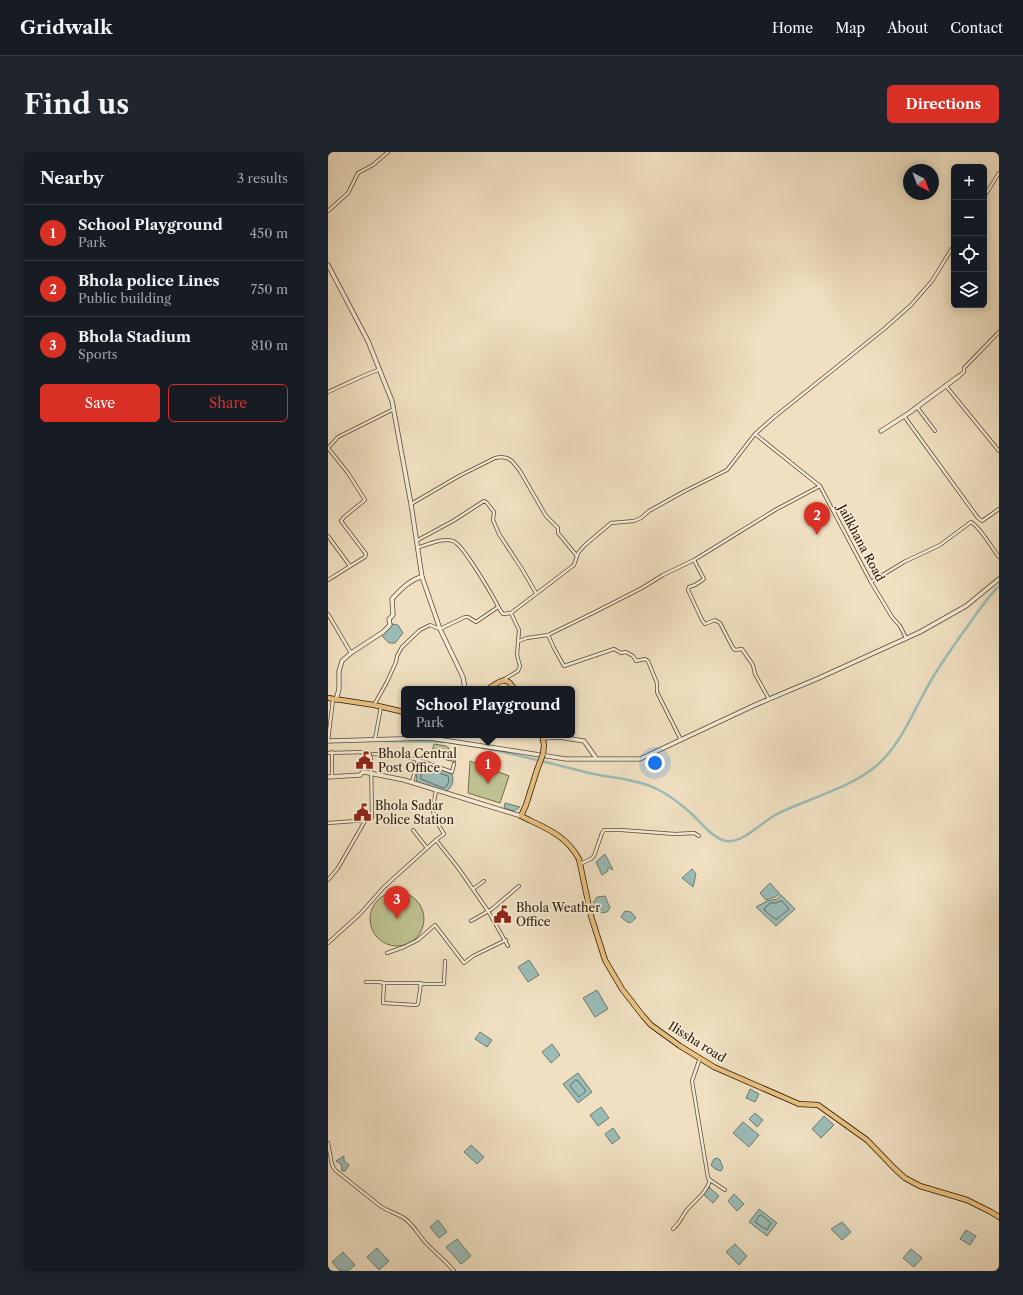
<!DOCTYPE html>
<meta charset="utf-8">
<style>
:root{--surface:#171b24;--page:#20242c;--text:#f1f3f6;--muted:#9ea1a6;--line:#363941;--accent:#d93025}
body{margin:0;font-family:"Libre Caslon Text",serif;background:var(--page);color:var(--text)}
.controls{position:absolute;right:12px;top:12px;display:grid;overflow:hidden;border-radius:6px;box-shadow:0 2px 10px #0003}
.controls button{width:36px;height:36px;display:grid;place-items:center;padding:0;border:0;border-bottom:1px solid var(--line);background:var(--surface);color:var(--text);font:20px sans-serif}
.compass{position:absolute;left:575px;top:12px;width:36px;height:36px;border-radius:50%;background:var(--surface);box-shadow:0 2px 10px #0003;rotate:138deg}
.you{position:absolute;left:327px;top:611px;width:14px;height:14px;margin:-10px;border:3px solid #fff;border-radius:50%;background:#1a73e8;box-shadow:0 0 0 6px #1a73e833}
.badge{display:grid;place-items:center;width:26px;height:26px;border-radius:50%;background:var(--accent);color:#fff;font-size:13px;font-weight:700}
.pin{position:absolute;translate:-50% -33px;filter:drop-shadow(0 1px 2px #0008)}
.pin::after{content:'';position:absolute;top:21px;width:14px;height:12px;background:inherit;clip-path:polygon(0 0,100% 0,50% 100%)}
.popup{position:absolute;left:73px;top:534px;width:174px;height:52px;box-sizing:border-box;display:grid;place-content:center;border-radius:6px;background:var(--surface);filter:drop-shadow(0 1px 3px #0005);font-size:13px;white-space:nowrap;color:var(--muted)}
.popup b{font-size:15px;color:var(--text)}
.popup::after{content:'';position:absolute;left:50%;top:100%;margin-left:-8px;border:8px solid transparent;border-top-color:var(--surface)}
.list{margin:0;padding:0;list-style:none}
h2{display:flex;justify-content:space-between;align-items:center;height:52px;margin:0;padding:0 16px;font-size:17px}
h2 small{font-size:13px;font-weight:400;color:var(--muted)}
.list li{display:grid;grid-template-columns:26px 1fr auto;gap:12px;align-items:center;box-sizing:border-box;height:56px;padding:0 16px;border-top:1px solid var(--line)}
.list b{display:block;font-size:15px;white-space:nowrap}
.list p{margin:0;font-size:13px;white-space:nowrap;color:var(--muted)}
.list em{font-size:13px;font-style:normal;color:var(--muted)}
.actions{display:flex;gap:8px;padding:12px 16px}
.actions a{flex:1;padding:9px 0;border:1px solid var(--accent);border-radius:6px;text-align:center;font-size:14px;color:var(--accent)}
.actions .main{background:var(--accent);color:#fff}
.icon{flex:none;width:22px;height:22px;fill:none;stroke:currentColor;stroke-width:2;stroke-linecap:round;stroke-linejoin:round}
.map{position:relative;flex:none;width:671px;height:1119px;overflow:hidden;border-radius:6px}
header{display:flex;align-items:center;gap:24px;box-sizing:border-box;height:56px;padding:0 20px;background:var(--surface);border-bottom:1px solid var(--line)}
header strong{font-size:19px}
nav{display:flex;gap:22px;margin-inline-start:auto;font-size:14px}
.intro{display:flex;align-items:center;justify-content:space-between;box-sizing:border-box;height:96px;padding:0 24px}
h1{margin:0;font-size:28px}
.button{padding:10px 18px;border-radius:6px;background:var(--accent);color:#fff;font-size:14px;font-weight:700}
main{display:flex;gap:24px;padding:0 24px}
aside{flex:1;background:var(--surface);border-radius:6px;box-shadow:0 2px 10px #0003}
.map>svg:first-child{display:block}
.green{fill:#bec190;stroke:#746c48}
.water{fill:#9bbcb7;stroke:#6d7a6e}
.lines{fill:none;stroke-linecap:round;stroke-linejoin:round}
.shore{stroke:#62695c;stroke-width:1}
.canal{stroke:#9bbcb7;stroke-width:2.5}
.minor-casing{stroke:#5b4831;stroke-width:4}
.tertiary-casing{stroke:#5b4831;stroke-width:5}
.primary-casing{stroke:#291601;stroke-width:6}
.minor{stroke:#f5ebd7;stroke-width:2.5}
.tertiary{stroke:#f5ebd7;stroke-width:3.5}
.primary{stroke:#e8c080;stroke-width:4.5}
.primary-bridge-casing{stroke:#291601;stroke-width:6;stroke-linecap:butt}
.primary-bridge{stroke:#e8c080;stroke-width:4.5}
.labels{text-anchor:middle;stroke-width:3.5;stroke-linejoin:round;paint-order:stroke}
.street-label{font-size:12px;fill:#291601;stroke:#f5ebd7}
.poi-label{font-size:12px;fill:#291601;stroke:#f5ebd7;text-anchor:start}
</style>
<header>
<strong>Gridwalk</strong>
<nav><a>Home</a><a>Map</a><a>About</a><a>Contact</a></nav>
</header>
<div class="intro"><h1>Find us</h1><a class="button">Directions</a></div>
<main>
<aside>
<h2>Nearby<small>3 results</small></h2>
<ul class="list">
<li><span class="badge">1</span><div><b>School Playground</b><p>Park</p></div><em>450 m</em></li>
<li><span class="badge">2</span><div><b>Bhola police Lines</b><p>Public building</p></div><em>750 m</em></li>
<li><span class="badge">3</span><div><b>Bhola Stadium</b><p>Sports</p></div><em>810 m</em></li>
</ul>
<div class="actions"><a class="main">Save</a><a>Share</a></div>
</aside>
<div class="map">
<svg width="671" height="1119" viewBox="0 0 671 1119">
<rect width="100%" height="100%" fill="#f0e0c1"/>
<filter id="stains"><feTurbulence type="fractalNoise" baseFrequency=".005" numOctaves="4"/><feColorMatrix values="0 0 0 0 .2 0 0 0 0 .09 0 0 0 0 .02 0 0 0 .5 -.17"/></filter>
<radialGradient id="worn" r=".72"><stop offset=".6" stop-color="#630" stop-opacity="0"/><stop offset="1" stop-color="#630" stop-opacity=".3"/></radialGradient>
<g class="green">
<path d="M 106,592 L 118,594 L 121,596 L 120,602 L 125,603 L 129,605 L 127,610 L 103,604 Z"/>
<path d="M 142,609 L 181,624 L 172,651 L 140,641 Z"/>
<circle cx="69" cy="767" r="27"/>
</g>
<g class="water">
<path d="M 64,472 L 70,473 L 75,481 L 67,491 L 61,491 L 53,483 Z"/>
<path d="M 93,610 L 124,622 C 127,629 123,638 116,640 L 88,631 L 89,619 Z"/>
<path d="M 177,651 L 192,655 L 186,659 L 176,656 Z"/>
<path d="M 277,702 L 285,718 L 280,715 L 280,719 L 274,723 L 268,710 Z"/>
<path d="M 364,717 L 368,722 L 365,735 L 354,726 Z"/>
<path d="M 442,731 L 452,742 L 447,745 L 438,748 L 432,741 Z"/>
<path d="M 453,743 L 467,757 L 448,774 L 428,755 L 439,749 L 449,747 Z"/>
<path d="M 277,744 L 282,756 L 279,760 L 271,761 L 265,751 L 269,745 Z"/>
<path d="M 297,759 L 303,760 L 308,766 L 302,771 L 299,770 L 293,765 Z"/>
<path d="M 201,808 L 211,823 L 200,830 L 190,815 Z"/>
<path d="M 269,838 L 280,857 L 267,865 L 255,846 Z"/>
<path d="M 152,880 L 164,888 L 159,895 L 147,887 Z"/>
<path d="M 224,892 L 232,903 L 223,911 L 214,900 Z"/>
<path d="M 250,921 L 264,940 L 250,951 L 235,932 Z"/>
<path d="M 422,937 L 431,942 L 427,950 L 418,946 Z"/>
<path d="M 273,955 L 281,966 L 270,974 L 262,963 Z"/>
<path d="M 427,961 L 435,968 L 429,975 L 421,967 Z"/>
<path d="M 496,964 L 506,973 L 493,986 L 484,977 Z"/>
<path d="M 415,970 L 431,983 L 421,995 L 405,981 Z"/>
<path d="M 285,976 L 292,986 L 284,992 L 277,982 Z"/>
<path d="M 143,993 L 156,1005 L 149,1012 L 136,1000 Z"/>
<path d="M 16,1004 L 16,1009 L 21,1013 L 17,1019 L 14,1019 L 13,1012 L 8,1009 Z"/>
<path d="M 389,1006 L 392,1008 L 395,1016 L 393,1019 L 387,1017 L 383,1013 L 386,1007 Z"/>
<path d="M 381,1035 L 391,1044 L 385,1051 L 375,1042 Z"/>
<path d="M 406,1042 L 416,1052 L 409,1059 L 400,1049 Z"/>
<path d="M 431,1057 L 449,1071 L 439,1084 L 421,1070 Z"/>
<path d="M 110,1068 L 119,1080 L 111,1086 L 102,1075 Z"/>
<path d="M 514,1070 L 523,1080 L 514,1088 L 503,1077 Z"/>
<path d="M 638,1078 L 648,1084 L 642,1093 L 632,1087 Z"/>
<path d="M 129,1087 L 143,1104 L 133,1112 L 118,1095 Z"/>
<path d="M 407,1092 L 419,1104 L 411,1113 L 398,1100 Z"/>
<path d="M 49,1096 L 61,1109 L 51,1118 L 39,1105 Z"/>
<path d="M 583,1097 L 594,1106 L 586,1115 L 575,1106 Z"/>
<path d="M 15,1100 L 27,1113 L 20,1119 L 12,1119 L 4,1110 Z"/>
</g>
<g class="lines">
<g class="shore">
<path d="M 96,616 L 120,624 C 122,628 120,635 115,636 L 93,627 L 93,620 Z"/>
<path d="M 454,749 L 461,757 L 449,767 L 447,767 L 436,758 L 437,756 L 442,751 L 447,751 Z"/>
<path d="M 248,928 L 250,929 L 258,939 L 251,945 L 242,934 Z"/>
<path d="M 433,1063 L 443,1071 L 439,1078 L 427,1070 L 431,1064 Z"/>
</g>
<g class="canal">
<path d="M 58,589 L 117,590"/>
<path d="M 155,596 C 191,603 226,612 261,621 C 284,626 310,627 331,638 C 343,644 355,654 365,663 C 374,672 386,687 398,689 C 414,692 434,670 447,663 C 478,647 520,637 547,615 C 570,596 582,567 596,541 C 608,518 623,497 639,475 C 649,461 658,447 671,434"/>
</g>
<defs>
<g id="minor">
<path d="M 656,45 L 671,21"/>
<path d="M 0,59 L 20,41 L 30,21 L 45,13 L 60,0"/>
<path d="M 631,224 L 636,220 L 636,216 L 671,180"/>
<path d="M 618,234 L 671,299"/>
<path d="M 0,240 L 35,224 L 50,218"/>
<path d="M 589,255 L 607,279"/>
<path d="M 576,264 L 650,366 L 654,369 L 671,357"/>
<path d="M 427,282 L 492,334 L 543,430 L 564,465 L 572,474 L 578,486"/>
<path d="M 83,352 L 131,324 L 167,306 L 173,305 L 179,306 L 184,309 L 192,319 L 218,364 L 230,376 L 230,381 L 249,404"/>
<path d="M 0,384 L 22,414"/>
<path d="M 88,389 L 125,369 L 156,349 L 159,351 L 166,360 L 165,368 L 171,382 L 194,417 L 208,441"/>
<path d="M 89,396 C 99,393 115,385 125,389 C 135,392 166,446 172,458 L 175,462 L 183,461"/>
<path d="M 366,408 L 376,427 L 367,433 L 361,435 L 360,438 L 374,468 L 377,472 L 387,468 L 392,471 L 405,496 L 407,498 L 414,497 L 425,513 L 427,522 L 441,547"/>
<path d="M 0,428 L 32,408 L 37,405 L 38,402 L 13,369 L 16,365 L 37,348 L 20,321 L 0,296 L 10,285 L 66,257"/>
<path d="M 543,430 L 576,410 L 612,393 L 643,370 C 652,375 664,396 671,405"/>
<path d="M 0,462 L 23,501"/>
<path d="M 220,483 L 226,496 L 236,514 L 286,497 L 293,501 L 298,500 L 305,504 L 308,509 L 317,507 L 320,509 L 329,531 L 329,540 L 353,588"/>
<path d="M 191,489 L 199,486 L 220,483 L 267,460 L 314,436 L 335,423 L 366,408 L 447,358 L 492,334"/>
<path d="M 175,528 L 190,519 L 192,514 L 189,503 L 191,478 L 183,461 L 246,413 L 250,401 L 257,393 L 283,371 L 306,369 L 313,366 L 321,359 L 355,340 L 399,318 L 427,282 L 445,266 L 556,177 L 583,153 L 604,129 L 626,93"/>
<path d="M 46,553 L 59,530 L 68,510 L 69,504 L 74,495 L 92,478 L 102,473 L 112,477 L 137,465 L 140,465 L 148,470 L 170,455"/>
<path d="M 47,587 L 53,555"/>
<path d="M 0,589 L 5,547"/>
<path d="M 4,600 L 4,625"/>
<path d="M 0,601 L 39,600 L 41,601 L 43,606 L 44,665 L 41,668 L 0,671"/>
<path d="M 45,602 L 69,604"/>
<path d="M 79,605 L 90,608"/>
<path d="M 84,630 L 90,608 L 124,620 L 126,612"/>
<path d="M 85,678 L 99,696"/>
<path d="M 108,688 L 131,717 L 160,759 L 180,794"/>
<path d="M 252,712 L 263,707 L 266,704 L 274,681 L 276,678 L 293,678 L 347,682 L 366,681 L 371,684"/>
<path d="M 0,728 L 10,716 L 37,669"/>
<path d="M 145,737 L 156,729"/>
<path d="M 143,769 L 164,757 L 191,734"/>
<path d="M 0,791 L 32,762 L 56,735 L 108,688 L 116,682 C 104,663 103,661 108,639"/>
<path d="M 59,801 L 76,795 L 90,788 L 107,773 L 136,811 L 145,804 L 178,788"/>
<path d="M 38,830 L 51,830 L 56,831 L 93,831 L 90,852 L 88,853 L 55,851 L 56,831"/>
<path d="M 92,832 L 116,832 L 117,809"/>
<path d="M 372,906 L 364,929 L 380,1026 L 382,1028 L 397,1038"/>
<path d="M 0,991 L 4,1013 L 7,1018 L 51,1053 C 59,1059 68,1061 76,1066 C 85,1072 90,1082 97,1090 C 106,1100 117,1108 126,1119"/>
<path d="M 345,1077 C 352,1071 353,1066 358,1059 C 366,1049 379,1041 382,1028"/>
</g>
<g id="tertiary">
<path d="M 0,113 L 40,189 L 64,249 L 83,352 L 94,425 L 112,477 L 135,525 L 137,537"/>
<path d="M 553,279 L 581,261 L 631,224"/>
<path d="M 8,548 L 11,537 L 11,519 L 14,509 L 23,501 L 55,480 L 62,473 L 61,467 L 65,463 L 64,447 C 71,439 82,427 94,425"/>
<path d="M 215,586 L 231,585 L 256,589 L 268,606"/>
<path d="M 0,589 L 102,586 L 238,607 L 312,607 L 427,553 L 491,526 L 592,480 L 638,454 L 671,427"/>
<path d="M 0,625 L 32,623 L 35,620 L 36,620 L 76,628 L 193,664"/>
</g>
<g id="primary">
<path d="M 160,537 C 171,530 178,522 186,537"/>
<path d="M 0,546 L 46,553 L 76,560"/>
<path d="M 214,583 L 216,593 L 215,602"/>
<path d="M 209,618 L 198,653 L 193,664 C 217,676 237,682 251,707 L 263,764 L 277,808 L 294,837 L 315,864 L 323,873 L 352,894 L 386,915 L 471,952 L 490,953 L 539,988 L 567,1017 L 577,1026 L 592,1034 L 639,1048 L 663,1060 L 671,1065"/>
</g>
</defs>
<use href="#minor" class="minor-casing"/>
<use href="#tertiary" class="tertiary-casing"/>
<use href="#primary" class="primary-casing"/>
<use href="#minor" class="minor"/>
<use href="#tertiary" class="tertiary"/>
<use href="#primary" class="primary"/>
<defs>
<path id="primary-bridge" d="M 209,618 L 215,602"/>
</defs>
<use href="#primary-bridge" class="primary-bridge-casing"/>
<use href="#primary-bridge" class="primary-bridge"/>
</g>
<defs>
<symbol id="civic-bare" viewBox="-9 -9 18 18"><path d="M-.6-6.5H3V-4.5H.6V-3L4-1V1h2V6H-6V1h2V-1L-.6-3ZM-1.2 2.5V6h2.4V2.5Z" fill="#8f2418" stroke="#f5ebd7" stroke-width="2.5" paint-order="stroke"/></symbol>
</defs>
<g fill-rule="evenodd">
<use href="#civic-bare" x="24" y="596" width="25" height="25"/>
<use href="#civic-bare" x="22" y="648" width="25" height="25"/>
<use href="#civic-bare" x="162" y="750" width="25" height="25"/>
</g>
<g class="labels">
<g class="street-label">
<text transform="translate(533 391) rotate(62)" y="4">Jailkhana Road</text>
<text transform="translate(369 890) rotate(32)" y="4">Ilissha road</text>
</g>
<g class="poi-label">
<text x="50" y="606">Bhola Central<tspan x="50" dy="14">Post Office</tspan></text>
<text x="47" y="658">Bhola Sadar<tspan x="47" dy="14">Police Station</tspan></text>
<text x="188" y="760">Bhola Weather<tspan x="188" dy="14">Office</tspan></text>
</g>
</g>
<rect width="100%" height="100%" filter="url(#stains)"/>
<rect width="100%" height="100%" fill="url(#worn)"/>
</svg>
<div class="controls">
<button>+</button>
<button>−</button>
<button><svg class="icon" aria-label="locate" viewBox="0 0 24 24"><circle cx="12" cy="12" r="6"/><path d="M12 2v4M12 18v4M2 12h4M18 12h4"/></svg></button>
<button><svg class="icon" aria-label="layers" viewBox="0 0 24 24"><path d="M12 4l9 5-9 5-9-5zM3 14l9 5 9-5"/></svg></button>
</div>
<svg class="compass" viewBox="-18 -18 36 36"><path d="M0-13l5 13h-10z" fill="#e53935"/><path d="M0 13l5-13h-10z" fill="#9ea1a6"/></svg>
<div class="you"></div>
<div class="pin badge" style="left:160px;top:632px">1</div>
<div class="popup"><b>School Playground</b>Park</div>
<div class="pin badge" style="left:489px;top:383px">2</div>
<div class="pin badge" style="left:69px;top:767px">3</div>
</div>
</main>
